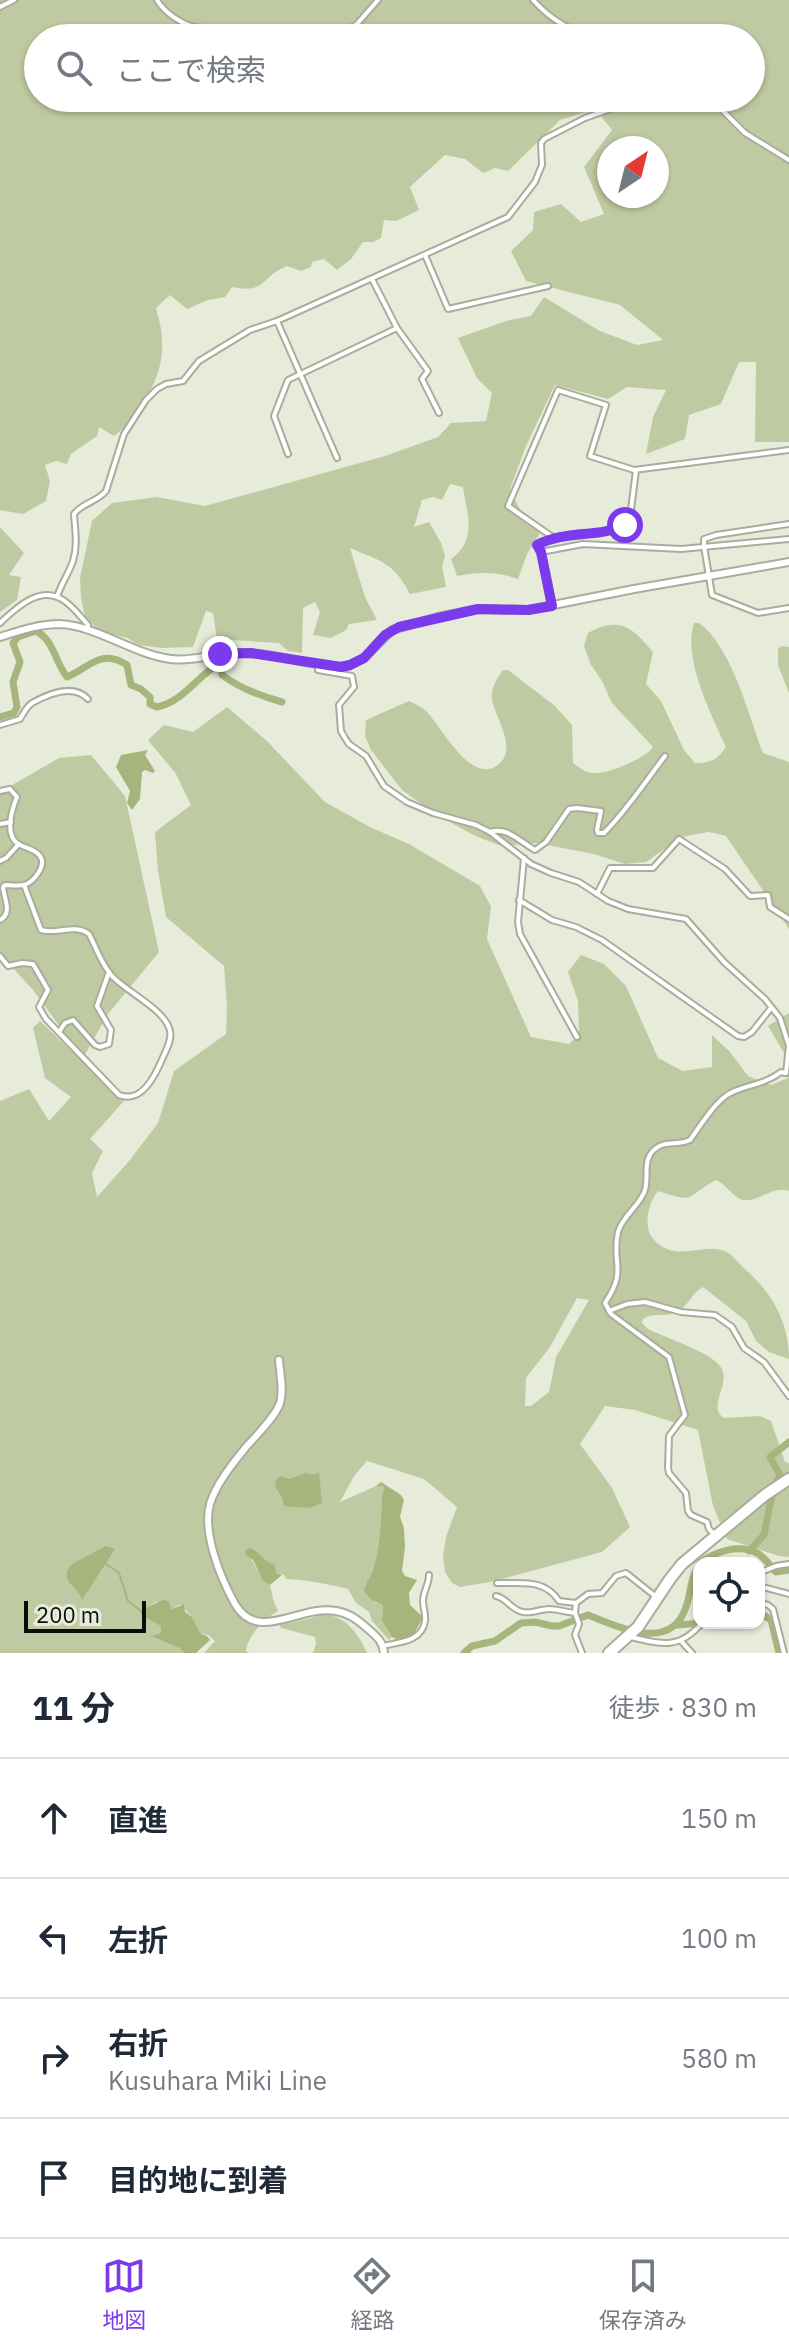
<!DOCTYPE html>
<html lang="ja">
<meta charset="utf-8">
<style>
:root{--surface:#fff;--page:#f2f2f3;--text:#1f2937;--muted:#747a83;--line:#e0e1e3;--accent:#7c3aed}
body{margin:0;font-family:"IBM Plex Sans","Noto Sans JP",sans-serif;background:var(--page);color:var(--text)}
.controls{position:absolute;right:24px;bottom:24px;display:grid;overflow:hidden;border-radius:16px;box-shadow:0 2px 6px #0004}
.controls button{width:72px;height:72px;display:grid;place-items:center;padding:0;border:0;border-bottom:2px solid var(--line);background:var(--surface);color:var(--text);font:40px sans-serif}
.compass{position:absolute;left:597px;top:136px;width:72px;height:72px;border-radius:50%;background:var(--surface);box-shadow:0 2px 6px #0004;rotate:35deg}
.scale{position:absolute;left:24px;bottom:20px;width:122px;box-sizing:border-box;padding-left:8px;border:4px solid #0b0c07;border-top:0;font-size:22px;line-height:28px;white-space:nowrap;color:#0b0c07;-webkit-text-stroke:6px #e7ecda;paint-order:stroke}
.stop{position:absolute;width:24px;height:24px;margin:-18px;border:6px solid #7c3aed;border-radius:50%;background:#fff}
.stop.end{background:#7c3aed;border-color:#fff;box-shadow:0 2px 8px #0008}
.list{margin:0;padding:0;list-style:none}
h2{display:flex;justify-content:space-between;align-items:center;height:104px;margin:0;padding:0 32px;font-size:34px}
h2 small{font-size:26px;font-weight:400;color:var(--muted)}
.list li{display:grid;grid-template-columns:52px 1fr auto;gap:24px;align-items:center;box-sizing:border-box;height:120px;padding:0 32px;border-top:2px solid var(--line)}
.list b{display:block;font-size:30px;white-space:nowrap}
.list p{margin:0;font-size:26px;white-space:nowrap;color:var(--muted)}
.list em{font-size:26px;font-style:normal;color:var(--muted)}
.icon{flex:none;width:44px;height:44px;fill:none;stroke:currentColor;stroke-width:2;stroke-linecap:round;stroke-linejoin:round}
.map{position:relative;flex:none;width:789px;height:1653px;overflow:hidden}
.search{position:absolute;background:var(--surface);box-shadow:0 2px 6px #0004;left:24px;right:24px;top:24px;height:88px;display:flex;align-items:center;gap:20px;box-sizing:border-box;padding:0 28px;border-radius:44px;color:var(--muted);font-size:30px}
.sheet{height:584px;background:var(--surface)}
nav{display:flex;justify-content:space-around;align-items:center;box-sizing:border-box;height:112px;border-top:2px solid var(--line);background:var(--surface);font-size:22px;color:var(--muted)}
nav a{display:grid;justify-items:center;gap:4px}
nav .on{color:var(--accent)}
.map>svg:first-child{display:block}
.green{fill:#c0caa2;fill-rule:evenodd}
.water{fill:#a7b47c}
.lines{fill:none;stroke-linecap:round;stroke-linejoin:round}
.stream{stroke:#a7b47c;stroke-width:2}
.river{stroke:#a7b47c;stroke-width:7}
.street-tunnel{stroke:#c6caba;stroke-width:4;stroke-dasharray:4 2;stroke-linecap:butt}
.street-casing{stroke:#a9ad9c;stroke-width:8}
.secondary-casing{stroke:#a9ad9c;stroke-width:10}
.highway-casing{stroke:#a9ad9c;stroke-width:14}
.street{stroke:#fff;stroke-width:4}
.secondary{stroke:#fff;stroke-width:6}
.highway{stroke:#fff;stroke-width:10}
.route{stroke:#7c3aed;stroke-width:10}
</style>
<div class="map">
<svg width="789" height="1653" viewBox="0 0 789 1653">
<rect width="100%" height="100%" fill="#e7ecda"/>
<g class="green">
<path d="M 0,0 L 789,0 L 789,442 L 755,442 L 756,362 L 739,362 L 721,404 L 689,415 L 685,439 L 646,454 L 653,417 L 666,390 L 627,387 L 608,399 L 555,385 L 526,446 L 510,489 L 527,524 L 540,533 L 527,554 L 518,579 C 496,571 479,572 457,576 L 451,559 C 478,539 467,515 463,487 L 450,484 L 442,500 L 433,497 L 422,500 L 414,527 L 429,522 L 441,543 L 445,556 L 442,566 L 446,587 L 410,594 C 394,563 381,561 350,548 L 365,597 L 377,620 L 349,624 L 346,630 L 331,638 L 313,635 L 320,612 L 315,602 L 303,608 L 302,653 L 288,651 L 279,643 L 217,639 L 213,613 L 206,611 L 193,647 L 162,648 L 139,645 L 127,638 L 99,631 L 85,616 L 81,598 L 80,578 L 92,521 L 112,503 L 157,497 L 205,506 L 385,456 L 438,437 L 451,423 L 486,421 L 492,393 L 477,378 L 458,338 L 506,321 L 531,316 L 544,297 L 600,331 L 637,345 L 663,340 L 620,305 L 526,281 L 511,251 L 533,230 L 534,212 L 561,204 L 581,222 L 604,214 L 584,167 L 612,130 L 595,109 L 560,120 L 508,171 L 495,168 L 483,173 L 465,159 L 445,155 L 410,187 L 419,210 L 396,221 L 384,220 L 381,238 L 373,242 L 363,242 L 351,259 L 337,270 L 324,259 L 312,262 L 311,267 L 301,271 L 287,266 C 260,277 267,294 232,287 L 225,297 L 208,300 L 187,309 L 170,295 L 156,308 C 168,347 163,375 139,408 C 131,418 125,429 114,436 L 99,427 L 97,436 L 71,454 L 67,464 L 56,461 L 45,465 L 50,481 L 46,501 L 23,514 L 0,510 ZM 38,38 L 751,38 L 751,98 L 38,98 ZM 609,148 L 657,148 L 657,196 L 609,196 Z"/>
<path d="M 0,527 L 24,553 L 9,575 L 21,577 L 17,600 L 0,612 Z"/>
<path d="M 694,623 L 699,623 C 731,645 749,716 763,753 L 789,762 L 789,929 L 726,836 L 709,832 L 681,837 L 646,862 L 625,864 L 594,854 L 537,843 L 501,846 L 473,835 L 434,813 L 402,790 L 371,750 L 365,736 L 366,720 L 409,701 C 414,704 421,706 425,710 C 441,725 473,791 501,762 C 517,745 493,715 492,698 C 491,687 498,677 503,670 L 508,670 L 555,706 L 572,725 L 573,763 C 580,768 587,774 596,773 C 610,773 646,758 653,747 L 612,703 L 602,681 L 591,665 L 584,646 L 588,633 C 620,616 632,627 653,652 L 646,684 L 661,701 L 684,750 L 695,763 C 711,763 717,760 726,747 C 712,716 682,658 694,623 Z"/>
<path d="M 782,646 L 789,647 L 789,693 L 778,665 L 778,648 Z"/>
<path d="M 227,707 L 267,741 L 325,802 L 370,827 L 409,844 L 480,886 L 491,907 L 487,939 L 531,1037 L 569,1044 L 579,1035 L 578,1001 L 568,972 L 581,955 L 604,964 L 626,986 L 658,1058 L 683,1071 L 712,1067 L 712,1035 L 730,1052 L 748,1076 L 771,1085 L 788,1078 L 787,1058 L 768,1026 L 789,1013 L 789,1191 C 773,1185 757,1203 743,1200 C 733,1198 726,1184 716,1180 C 684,1197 697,1204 658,1191 C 651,1199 646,1215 648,1226 C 648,1232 651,1237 656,1242 C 679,1263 704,1241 727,1252 C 734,1256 739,1264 745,1269 C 772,1293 789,1322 789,1359 L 769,1352 L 756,1341 L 746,1321 L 703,1287 C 691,1293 689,1307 675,1313 C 664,1317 653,1312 643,1319 L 642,1323 L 648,1329 C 666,1338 710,1352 720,1366 C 733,1382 706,1406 724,1418 L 760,1416 L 771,1421 L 785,1462 L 789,1463 L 789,1557 L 779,1556 L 727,1539 L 713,1506 L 698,1430 L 635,1410 L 605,1406 L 580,1444 L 612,1488 L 630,1527 L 602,1552 L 490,1582 L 460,1587 L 452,1583 L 445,1572 L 443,1557 L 446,1537 L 457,1507 L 424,1479 L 367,1461 L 354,1476 L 340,1502 L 376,1486 L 383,1486 L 384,1489 L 382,1495 C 381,1525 383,1560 365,1585 L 375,1602 L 383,1606 L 382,1621 L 392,1637 L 389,1640 L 372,1621 L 369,1612 L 356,1603 L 348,1589 C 328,1584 307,1580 286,1579 L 284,1575 L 276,1573 L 274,1565 L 264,1561 L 255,1553 L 250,1557 L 263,1580 L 270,1585 L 273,1599 L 278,1611 C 266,1618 248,1634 246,1651 L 249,1653 L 204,1653 L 215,1641 L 208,1635 L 201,1634 L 192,1617 L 180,1604 L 172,1609 L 169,1603 L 156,1602 L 142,1611 L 143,1616 L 161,1625 L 161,1633 L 152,1636 L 181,1648 L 184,1653 L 0,1653 L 0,1101 L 29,1089 L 49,1121 L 71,1097 L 45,1078 L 33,1028 L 40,1021 L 124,1101 L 90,1139 L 103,1151 L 92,1173 L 97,1197 L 129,1161 L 158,1123 L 174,1071 L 226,1034 L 227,1006 L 224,966 L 166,917 L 158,871 L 155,832 L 191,805 L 176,774 L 148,740 L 164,725 L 193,732 ZM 577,1298 L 589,1300 L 556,1357 L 549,1392 L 531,1406 L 525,1406 L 526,1378 L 550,1347 Z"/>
<path d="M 91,755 L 125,796 L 159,952 L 108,1014 L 83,1058 L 33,990 L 0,954 L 0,792 L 59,758 Z"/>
<path d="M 319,1613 C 345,1615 357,1631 367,1653 L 313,1653 L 316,1644 L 315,1637 L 281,1628 L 280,1625 L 316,1617 Z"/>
</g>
<g class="water">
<path d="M 148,750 L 145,755 L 155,771 L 153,773 L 145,770 L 142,772 L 140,799 L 132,810 L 127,803 L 130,791 L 116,767 L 121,755 Z"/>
<path d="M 319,1472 L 322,1503 L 309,1508 L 284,1506 L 282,1497 L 275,1487 L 276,1480 L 280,1476 L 289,1479 L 306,1473 L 314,1475 Z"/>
<path d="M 381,1482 L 401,1495 L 404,1500 L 400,1517 L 404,1528 L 405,1547 L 402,1571 L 405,1576 L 417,1580 L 409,1593 L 410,1605 L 423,1617 L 413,1636 L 398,1640 L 392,1637 L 382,1621 L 383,1606 L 371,1599 L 364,1591 C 365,1582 372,1576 374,1567 C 381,1544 381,1519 382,1495 L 384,1489 L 383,1486 L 376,1486 Z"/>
<path d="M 106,1546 L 115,1549 L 82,1600 C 78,1587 65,1585 67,1571 L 72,1564 Z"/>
<path d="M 250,1548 C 259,1551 264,1562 275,1565 L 276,1573 L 282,1575 L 270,1585 L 263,1581 L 253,1560 L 246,1555 L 245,1551 Z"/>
<path d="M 163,1600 L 168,1601 L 172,1609 L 184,1604 L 185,1612 L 192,1617 L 201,1634 L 207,1636 L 210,1640 L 196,1653 L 184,1653 L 180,1648 L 151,1636 L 161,1633 L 161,1626 L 143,1616 L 139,1611 Z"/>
</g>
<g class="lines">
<path class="stream" d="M 103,1562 L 119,1573 L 128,1601 L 141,1611"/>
<g class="river">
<path d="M 0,717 L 14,713 L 17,707 L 13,682 L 20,662 L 13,643 L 18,637 L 36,631 C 54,640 55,662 67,677 C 90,667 101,648 127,665 L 131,685 L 141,689 L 150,697 L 150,704 L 157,707 C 185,701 198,674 222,662 L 222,675 C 241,689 260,696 282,702"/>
<path d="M 775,1485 L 780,1475 L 770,1457 L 789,1442"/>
<path d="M 749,1551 L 764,1535 L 772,1495"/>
<path d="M 700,1563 C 715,1551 739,1544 757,1553 C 765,1557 770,1566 776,1572 L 789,1570"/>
<path d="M 759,1612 L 771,1620 L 779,1653"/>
<path d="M 676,1625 L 706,1623"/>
<path d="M 464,1653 L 472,1646 L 495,1641 L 521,1623 L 535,1622 L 552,1626 L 559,1626 L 588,1615 C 619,1627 671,1653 686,1607 C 691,1593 690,1578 699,1565"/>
</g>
<path class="street-tunnel" d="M 624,104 L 638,98"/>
<defs>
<g id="street">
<path d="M 157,0 C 164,12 181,24 195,27 C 207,30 216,27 225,38"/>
<path d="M 533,0 C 551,20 571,32 597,38"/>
<path d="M 0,7 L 14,0"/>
<path d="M 336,38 L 357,24 L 378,0"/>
<path d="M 258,98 L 267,98"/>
<path d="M 710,98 L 745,133 L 789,160"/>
<path d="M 425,255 L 448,309 L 548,286"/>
<path d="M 372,279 L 397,328 L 428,371 L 422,379 L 439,413"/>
<path d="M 277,321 L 337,458"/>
<path d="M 288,454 L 274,416 L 288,380 L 397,328"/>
<path d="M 789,524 L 716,535 L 704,539 L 704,546 L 712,595 L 758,613 L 789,608"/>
<path d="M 554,538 L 508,506 L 558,390 L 606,405 L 590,456 L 634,470 L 789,450"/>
<path d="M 541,552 L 583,544 L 681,549 L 789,539"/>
<path d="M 57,597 C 61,584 69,573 73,561 C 78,545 75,530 74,514 C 82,503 97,502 106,491 L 124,434 L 146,400 L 157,389 L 166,384 L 183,381 L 199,361 L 250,330 L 277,321 L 508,217 L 535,182 L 542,165 L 541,143 L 544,139 L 585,118 L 624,104"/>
<path d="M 551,604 L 541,552 L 537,545 C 547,540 556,536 568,535 C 588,531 617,536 630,518 L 636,470"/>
<path d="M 0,623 C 17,607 42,583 66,602 C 74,608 81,617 88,625 L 87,630"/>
<path d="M 318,664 L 318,670 L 352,676 L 354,687 L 339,705 L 341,731 L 345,738 L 349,744 L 366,756 L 384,786 L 407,802 L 433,813 L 476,825 L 490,832 L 531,864 L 551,873 L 579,882 L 608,901 L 628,909 L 686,919 L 724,962 L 765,999 L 780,1018 L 789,1046 L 786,1073"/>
<path d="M 0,725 L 20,719 C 23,714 27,706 32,703 C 48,694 73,683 88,699"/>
<path d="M 0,791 L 10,789 L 17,797 C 12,809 4,834 18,844 C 25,848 35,849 40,856 C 47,865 34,882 24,885 C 18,886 10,885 5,885 L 3,887 C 4,899 13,913 0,920"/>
<path d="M 0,824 L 11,822"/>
<path d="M 490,832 C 507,826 520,842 535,850 L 546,842 L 569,809 L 577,808 L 601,811 L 597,830 L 598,833 L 604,833 C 627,810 645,782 665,756"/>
<path d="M 524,858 L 518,922 L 520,934 L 577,1037"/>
<path d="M 0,861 L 6,858 L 19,844"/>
<path d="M 597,894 L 610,868 L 653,868 L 679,839 L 725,869 L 750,896 L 768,895 L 770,907 L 789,919"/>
<path d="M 519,900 L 552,920 L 576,927 L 602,940 L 738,1036 L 744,1037 L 752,1032 L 771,1008"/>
<path d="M 0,956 L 8,966 L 22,963 L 33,964 L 48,990 L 39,1007 L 46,1019 L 119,1095 C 133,1100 142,1093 150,1082 C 156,1074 160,1064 164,1055 C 167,1048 172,1039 170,1031 C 166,1010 127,992 113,977 C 102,966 96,947 89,934 C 74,923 57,935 41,930 L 24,885"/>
<path d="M 59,1032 L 65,1023 L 73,1020 L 95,1045 L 100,1047 L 109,1044 L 111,1030 L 97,1006 L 109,972"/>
<path d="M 609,1311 L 627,1304 L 645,1302 L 681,1312 L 715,1315 L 732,1327 L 744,1348 L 764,1362 L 789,1396"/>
<path d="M 714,1534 L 709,1529 L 707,1522 L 691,1515 L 688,1511 L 686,1493 L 669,1473 L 668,1468 L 669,1436 L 685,1415 L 669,1357 L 611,1314 L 605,1303 C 628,1269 611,1264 618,1232 C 623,1215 640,1206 645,1190 C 649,1177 642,1159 655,1149 C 665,1140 679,1146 690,1140 C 701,1125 712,1106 727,1095 C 742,1085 763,1086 781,1072 L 785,1073"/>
<path d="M 759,1573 L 776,1566 L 789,1564"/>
<path d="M 497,1583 C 522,1584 544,1578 559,1601 L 576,1603 L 588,1594 L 602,1593 L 616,1576 L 626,1573 L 655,1596"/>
<path d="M 759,1586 L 789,1594"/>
<path d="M 496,1596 C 507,1598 511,1610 523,1612 C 532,1614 540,1609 549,1609 C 557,1609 566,1612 575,1613"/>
<path d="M 759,1602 L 768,1605 L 773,1609 L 784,1653"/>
<path d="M 576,1603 L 575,1613 L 579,1624 L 575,1635 L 582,1653"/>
<path d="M 631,1637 C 663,1645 680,1649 702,1623"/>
<path d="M 681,1641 L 692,1653"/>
<path d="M 383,1646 C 399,1642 422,1642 425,1621 C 426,1614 423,1608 423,1601 C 423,1592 429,1584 429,1575"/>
</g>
<g id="secondary">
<path d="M 0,637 C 19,631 39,624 60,624 C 98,626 132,654 171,659 C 193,662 215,653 237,653 C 272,652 306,665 341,667 L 350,665 L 364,658 L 392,630 L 438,617 L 478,609 L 528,610 L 634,589 L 789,562"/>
<path d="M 279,1360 C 280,1374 284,1390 280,1403 C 276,1416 256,1436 246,1447 C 233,1463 216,1484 210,1504 C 202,1533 221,1579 235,1604 C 258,1644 300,1604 336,1611 C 349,1613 358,1620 368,1629 C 376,1636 383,1641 384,1653"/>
</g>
<path id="highway" d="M 609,1653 L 638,1627 L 670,1579 L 682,1564 L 765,1495 L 789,1479"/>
</defs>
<use href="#street" class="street-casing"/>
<use href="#secondary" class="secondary-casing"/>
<use href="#highway" class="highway-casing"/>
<use href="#street" class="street"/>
<use href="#secondary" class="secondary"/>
<use href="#highway" class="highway"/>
</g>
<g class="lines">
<path class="route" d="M 220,654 L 251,653 L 341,667 L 350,665 L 364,658 L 385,635 L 399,627 L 478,609 L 528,610 L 552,606 L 541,552 L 537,545 C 566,530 599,538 625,525"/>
</g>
</svg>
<div class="controls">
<button><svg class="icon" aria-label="locate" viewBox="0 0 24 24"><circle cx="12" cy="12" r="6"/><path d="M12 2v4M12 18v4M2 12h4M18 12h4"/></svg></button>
</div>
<svg class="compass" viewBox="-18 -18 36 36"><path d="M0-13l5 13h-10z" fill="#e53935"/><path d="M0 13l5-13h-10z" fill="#747a83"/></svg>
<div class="scale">200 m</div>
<div class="stop" style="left:625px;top:525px"></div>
<div class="stop end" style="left:220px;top:654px"></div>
<div class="search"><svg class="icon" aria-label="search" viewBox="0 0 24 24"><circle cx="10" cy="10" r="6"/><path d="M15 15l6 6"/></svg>ここで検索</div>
</div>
<section class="sheet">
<h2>11 分<small>徒歩 · 830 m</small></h2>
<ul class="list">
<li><svg class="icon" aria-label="ahead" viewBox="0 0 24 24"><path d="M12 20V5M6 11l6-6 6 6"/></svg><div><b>直進</b></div><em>150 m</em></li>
<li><svg class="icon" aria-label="left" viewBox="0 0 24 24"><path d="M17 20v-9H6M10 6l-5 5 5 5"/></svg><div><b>左折</b></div><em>100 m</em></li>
<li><svg class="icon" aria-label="right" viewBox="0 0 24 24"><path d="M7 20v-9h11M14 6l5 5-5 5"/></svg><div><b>右折</b><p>Kusuhara Miki Line</p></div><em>580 m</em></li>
<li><svg class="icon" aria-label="arrive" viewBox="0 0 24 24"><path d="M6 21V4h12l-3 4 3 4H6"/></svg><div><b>目的地に到着</b></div></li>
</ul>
</section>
<nav>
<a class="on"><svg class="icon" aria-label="map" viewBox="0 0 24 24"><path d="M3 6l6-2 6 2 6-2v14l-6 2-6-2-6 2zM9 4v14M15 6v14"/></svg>地図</a>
<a><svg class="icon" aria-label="directions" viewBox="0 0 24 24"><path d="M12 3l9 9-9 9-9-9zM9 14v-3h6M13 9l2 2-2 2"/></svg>経路</a>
<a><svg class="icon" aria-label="saved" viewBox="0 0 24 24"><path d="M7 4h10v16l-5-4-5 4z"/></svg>保存済み</a>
</nav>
